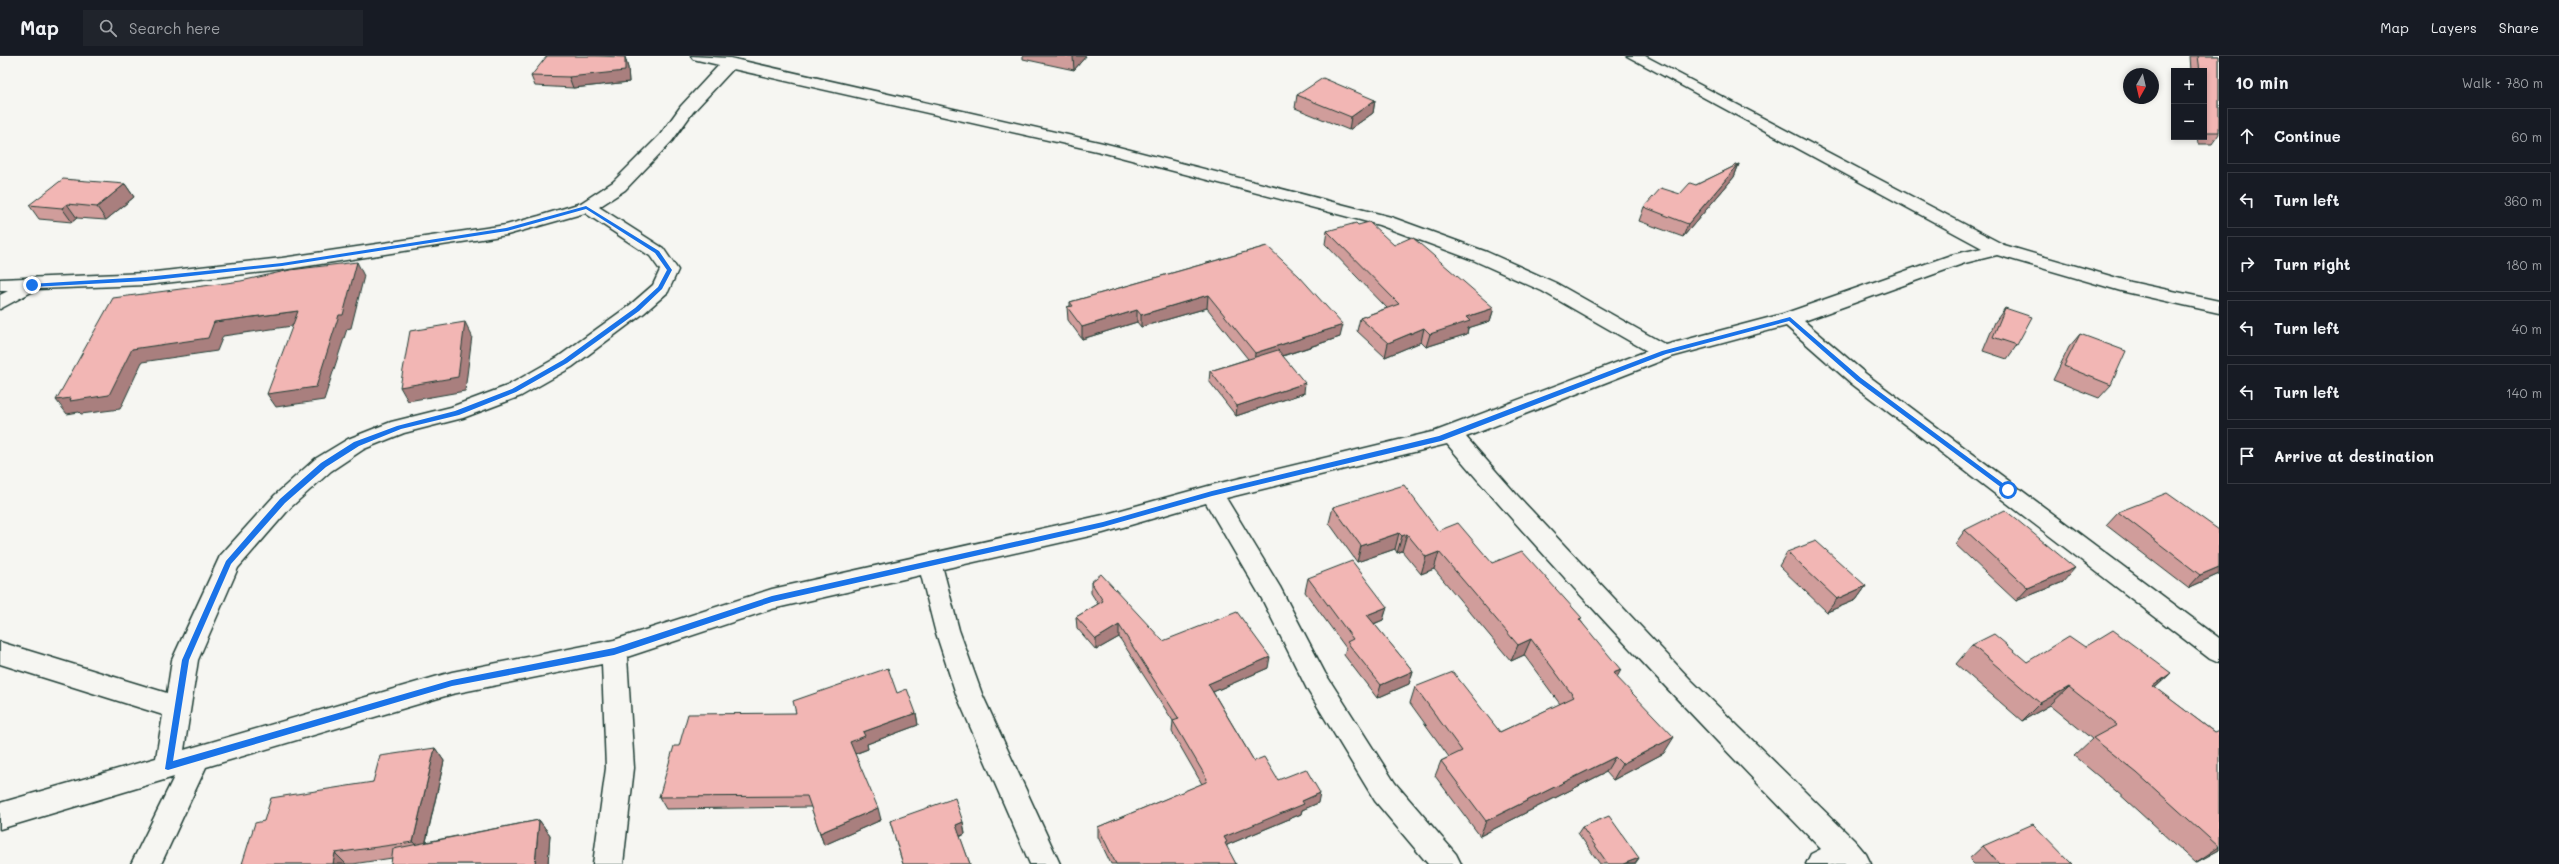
<!DOCTYPE html>
<meta charset="utf-8">
<style>
:root{--surface:#171b24;--page:#20242c;--text:#f1f3f6;--muted:#9ea1a6;--line:#363941}
body{margin:0;font-family:Mali,sans-serif;background:var(--page);color:var(--text)}
.controls{position:absolute;right:12px;top:12px;display:grid;overflow:hidden;border-radius:0px;box-shadow:0 2px 6px #0003}
.controls button{width:36px;height:36px;display:grid;place-items:center;padding:0;border:0;border-bottom:1px solid var(--line);background:var(--surface);color:var(--text);font:20px sans-serif}
.compass{position:absolute;left:2123px;top:12px;width:36px;height:36px;border-radius:50%;background:var(--surface);box-shadow:0 2px 6px #0003;rotate:188deg}
.stop{position:absolute;width:12px;height:12px;margin:-9px;border:3px solid #1a73e8;border-radius:50%;background:#fff}
.stop.end{background:#1a73e8;border-color:#fff;box-shadow:0 1px 4px #0008}
.list{margin:0;padding:0;list-style:none}
h2{display:flex;justify-content:space-between;align-items:center;height:52px;margin:0;padding:0 16px;font-size:17px}
h2 small{font-size:13px;font-weight:400;color:var(--muted)}
.list li{display:grid;grid-template-columns:26px 1fr auto;gap:12px;align-items:center;box-sizing:border-box;height:56px;margin:0 8px 8px;padding:0 8px;border:1px solid var(--line);border-radius:0px}
.list b{display:block;font-size:15px;white-space:nowrap}
.list em{font-size:13px;font-style:normal;color:var(--muted)}
.icon{flex:none;width:22px;height:22px;fill:none;stroke:currentColor;stroke-width:2;stroke-linecap:round;stroke-linejoin:round}
.map{position:relative;flex:none;width:2219px;height:808px;overflow:hidden}
header{display:flex;align-items:center;gap:24px;box-sizing:border-box;height:56px;padding:0 20px;background:var(--surface);border-bottom:1px solid var(--line)}
header strong{font-size:19px}
nav{display:flex;gap:22px;margin-inline-start:auto;font-size:14px}
.search{width:280px;height:36px;background:var(--page);display:flex;align-items:center;gap:10px;box-sizing:border-box;padding:0 14px;border-radius:0px;color:var(--muted);font-size:15px}
main{display:flex}
aside{flex:1;background:var(--surface)}
.map>svg:first-child{display:block}
.lines{fill:none;stroke-linecap:round;stroke-linejoin:round}
.street-casing{stroke:#1f3d34;stroke-width:3}
.street{fill:#f6f6f2;fill-rule:evenodd}
.wall{fill:#d09d9b;stroke:#1f3d34}
.shaded-wall{fill:#a97f7e;stroke:#1f3d34}
.building{fill:#f2b6b4;stroke:#1f3d34}
.route{fill:#1a73e8}
</style>
<header>
<strong>Map</strong>
<div class="search"><svg class="icon" aria-label="search" viewBox="0 0 24 24"><circle cx="10" cy="10" r="6"/><path d="M15 15l6 6"/></svg>Search here</div>
<nav><a>Map</a><a>Layers</a><a>Share</a></nav>
</header>
<main>
<div class="map">
<svg width="2219" height="808" viewBox="0 0 2219 808">
<rect width="100%" height="100%" fill="#f6f6f2"/>
<filter id="ink" filterUnits="userSpaceOnUse"><feTurbulence type="fractalNoise" baseFrequency=".025" numOctaves="2"/><feDisplacementMap in="SourceGraphic" scale="8" xChannelSelector="R" yChannelSelector="G"/><feConvolveMatrix kernelMatrix="1 2 1 2 8 2 1 2 1" color-interpolation-filters="sRGB"/></filter>
<g filter="url(#ink)">
<g class="lines">
<defs>
<path id="street" d="M 691,0 L 730,2 L 1103,87 L 1391,161 L 1487,196 L 1556,227 L 1666,289 L 1783,258 L 1951,199 L 1982,192 L 1627,0 L 1645,0 L 2004,189 L 2131,226 L 2219,245 L 2219,257 L 2121,235 L 1997,199 L 1965,207 L 1804,265 L 1866,318 L 2219,582 L 2219,607 L 2210,603 L 1852,328 L 1786,270 L 1671,301 L 1466,381 L 1517,439 L 1690,623 L 1855,785 L 1866,798 L 1871,808 L 1806,808 L 1811,798 L 1821,793 C 1693,661 1566,528 1447,388 L 1226,442 L 1280,531 L 1325,617 L 1395,727 L 1456,798 L 1461,808 L 1428,808 L 1375,745 L 1307,633 L 1262,543 L 1206,447 L 1103,477 L 943,513 L 959,574 L 982,638 L 1060,808 L 1030,808 L 956,638 L 935,574 L 921,519 L 772,553 L 627,601 L 634,712 L 623,808 L 593,808 L 606,712 L 602,608 L 452,638 L 206,711 L 161,808 L 131,808 L 174,721 L 0,773 L 0,747 L 156,702 L 163,659 L 0,608 L 0,586 L 167,637 L 172,604 L 220,500 L 275,439 L 315,403 L 348,383 L 391,366 L 451,351 L 507,330 L 558,301 L 630,249 L 653,229 L 660,214 L 650,200 L 585,157 L 507,179 L 282,214 L 146,229 L 37,233 L 0,253 L 0,239 L 8,235 L 0,235 L 0,223 L 146,217 L 282,202 L 506,169 L 539,160 L 581,147 L 613,126 L 660,79 L 681,50 L 719,9 L 693,3 ZM 733,13 L 1101,96 L 1379,169 L 1473,204 L 1542,235 L 1647,295 L 1436,375 L 1212,429 L 1103,459 L 772,533 L 614,584 L 452,616 L 184,694 L 198,604 L 238,512 L 291,451 L 331,415 L 364,393 L 404,377 L 463,362 L 521,340 L 572,311 L 644,257 L 668,236 L 678,214 L 663,192 L 599,151 L 625,134 L 672,85 L 693,56 Z"/>
</defs>
<use href="#street" class="street-casing"/>
<use href="#street" class="street"/>
</g>
<g class="wall">
<path d="M 1023,0 L 1086,0 L 1074,14 L 1023,3 Z"/>
<path d="M 2190,0 L 2219,0 L 2219,78 L 2212,88 L 2198,88 L 2197,81 L 2204,81 L 2204,15 L 2191,15 Z"/>
<path d="M 625,1 L 628,12 L 629,26 L 573,32 L 535,30 L 531,20 Z"/>
<path d="M 1297,39 L 1375,44 L 1373,57 L 1349,74 L 1295,52 Z"/>
<path d="M 1739,108 L 1734,121 L 1683,181 L 1639,165 L 1644,151 L 1680,138 L 1696,129 Z"/>
<path d="M 125,128 L 134,141 L 106,164 L 77,162 L 72,166 L 39,163 L 29,149 Z"/>
<path d="M 1358,169 L 1394,189 L 1494,252 L 1490,265 L 1468,272 L 1467,278 L 1426,291 L 1421,286 L 1385,301 L 1357,275 L 1360,262 L 1387,252 L 1325,188 L 1327,175 Z"/>
<path d="M 1267,190 L 1340,281 L 1283,300 L 1304,337 L 1236,360 L 1209,325 L 1210,315 L 1248,303 L 1207,252 L 1141,271 L 1137,266 L 1082,283 L 1068,264 L 1067,251 L 1070,250 L 1070,246 Z"/>
<path d="M 2005,252 L 2017,289 L 2007,303 L 1983,295 L 1995,266 Z"/>
<path d="M 2080,278 L 2111,329 L 2099,342 L 2053,324 L 2069,291 Z"/>
<path d="M 1333,451 L 1438,475 L 1492,507 L 1581,565 L 1617,621 L 1664,697 L 1613,724 L 1606,716 L 1480,780 L 1435,720 L 1441,705 L 1449,701 L 1410,647 L 1415,631 L 1500,676 L 1560,648 L 1524,599 L 1511,605 L 1434,513 L 1421,518 L 1402,495 L 1397,497 L 1395,493 L 1357,506 L 1329,467 Z"/>
<path d="M 2118,456 L 2219,474 L 2219,518 L 2188,532 L 2106,469 Z"/>
<path d="M 1965,474 L 2063,526 L 2016,545 L 1955,488 Z"/>
<path d="M 1787,496 L 1866,530 L 1856,544 L 1827,556 L 1779,510 Z"/>
<path d="M 1308,522 L 1387,551 L 1383,564 L 1374,568 L 1413,615 L 1409,628 L 1377,642 L 1344,599 L 1346,592 L 1305,536 Z"/>
<path d="M 1091,526 L 1163,585 L 1268,612 L 1213,636 L 1254,705 L 1278,724 L 1318,747 L 1302,754 L 1301,758 L 1227,789 L 1226,791 L 1236,808 L 1111,808 L 1098,781 L 1098,771 L 1202,728 L 1172,676 L 1173,665 L 1119,581 L 1096,594 L 1077,572 L 1076,561 L 1098,548 L 1091,537 Z"/>
<path d="M 1972,589 L 2027,606 L 2085,591 L 2171,617 L 2155,632 L 2214,676 L 2219,794 L 2195,807 L 2116,735 L 2074,700 L 2092,683 L 2050,649 L 2022,665 L 1956,608 Z"/>
<path d="M 897,637 L 916,657 L 918,669 L 867,688 L 868,693 L 855,698 L 881,764 L 824,789 L 811,751 L 666,753 L 659,741 L 679,690 L 796,657 Z"/>
<path d="M 435,692 L 444,705 L 426,786 L 539,764 L 550,779 L 548,808 L 391,808 L 392,802 L 353,808 L 242,808 L 264,765 L 373,726 Z"/>
<path d="M 890,765 L 963,766 L 965,778 L 960,781 L 970,808 L 903,808 Z"/>
<path d="M 1582,771 L 1639,802 L 1634,808 L 1600,808 L 1578,777 Z"/>
<path d="M 1983,790 L 2072,808 L 1974,808 L 1969,803 Z"/>
</g>
<g class="shaded-wall">
<path d="M 1074,0 L 1086,0 L 1074,14 L 1073,1 Z"/>
<path d="M 625,1 L 628,12 L 629,26 L 573,32 L 569,21 Z"/>
<path d="M 1375,44 L 1373,57 L 1349,74 L 1351,61 Z"/>
<path d="M 1739,108 L 1734,121 L 1683,181 L 1688,168 Z"/>
<path d="M 125,128 L 134,141 L 106,164 L 97,151 Z"/>
<path d="M 67,148 L 77,162 L 72,166 L 62,152 Z"/>
<path d="M 357,206 L 364,220 L 351,272 L 347,273 L 324,344 L 276,351 L 267,338 L 339,259 Z"/>
<path d="M 1208,239 L 1207,252 L 1141,271 L 1141,259 Z"/>
<path d="M 1494,252 L 1490,265 L 1468,272 L 1467,278 L 1426,291 L 1430,278 L 1466,261 Z"/>
<path d="M 1137,254 L 1137,266 L 1082,283 L 1082,271 Z"/>
<path d="M 298,255 L 306,268 L 223,280 L 217,295 L 142,306 L 120,353 L 81,358 L 79,356 L 67,358 L 56,344 L 132,293 L 214,266 Z"/>
<path d="M 465,266 L 472,280 L 465,335 L 408,345 L 400,331 Z"/>
<path d="M 1343,269 L 1340,281 L 1254,309 L 1255,297 Z"/>
<path d="M 1424,272 L 1421,286 L 1385,301 L 1388,287 Z"/>
<path d="M 1305,327 L 1304,337 L 1236,360 L 1237,350 Z"/>
<path d="M 1399,477 L 1395,493 L 1357,506 L 1361,490 Z"/>
<path d="M 1407,478 L 1402,495 L 1397,497 L 1402,480 Z"/>
<path d="M 1439,496 L 1434,513 L 1421,518 L 1426,501 Z"/>
<path d="M 2219,511 L 2219,518 L 2188,532 L 2200,519 Z"/>
<path d="M 2075,512 L 2063,526 L 2016,545 L 2028,532 Z"/>
<path d="M 1866,530 L 1856,544 L 1827,556 L 1837,543 Z"/>
<path d="M 1387,551 L 1383,564 L 1363,572 L 1367,559 Z"/>
<path d="M 1119,569 L 1119,581 L 1096,594 L 1096,583 Z"/>
<path d="M 1531,583 L 1524,599 L 1511,605 L 1518,589 Z"/>
<path d="M 1270,601 L 1268,612 L 1206,639 L 1208,628 Z"/>
<path d="M 1621,614 L 1612,630 L 1613,617 Z"/>
<path d="M 1413,615 L 1409,628 L 1377,642 L 1381,629 Z"/>
<path d="M 2171,617 L 2151,635 L 2153,630 Z"/>
<path d="M 2069,631 L 2050,649 L 2022,665 L 2040,647 Z"/>
<path d="M 916,657 L 918,669 L 867,688 L 868,693 L 854,698 L 850,686 L 863,676 Z"/>
<path d="M 1674,681 L 1664,697 L 1613,724 L 1622,708 Z"/>
<path d="M 435,692 L 444,705 L 423,798 L 413,786 Z"/>
<path d="M 1615,701 L 1606,716 L 1480,780 L 1486,765 Z"/>
<path d="M 1320,737 L 1318,747 L 1302,754 L 1301,758 L 1227,789 L 1226,796 L 1224,781 L 1302,745 Z"/>
<path d="M 878,752 L 881,764 L 824,789 L 820,777 Z"/>
<path d="M 539,764 L 550,779 L 548,808 L 535,808 Z"/>
<path d="M 963,766 L 965,778 L 958,781 L 956,769 Z"/>
<path d="M 2219,791 L 2219,794 L 2195,807 Z"/>
<path d="M 335,797 L 346,808 L 333,808 Z"/>
<path d="M 1639,802 L 1635,808 L 1623,808 Z"/>
</g>
<g class="building">
<path d="M 547,0 L 596,0 L 625,1 L 625,15 L 569,21 L 531,20 Z"/>
<path d="M 2198,0 L 2219,0 L 2219,76 L 2206,76 L 2204,54 L 2204,15 L 2200,15 Z"/>
<path d="M 1323,22 L 1375,44 L 1351,61 L 1297,39 Z"/>
<path d="M 1739,108 L 1688,168 L 1644,151 L 1661,132 L 1680,138 L 1690,127 L 1696,129 Z"/>
<path d="M 63,123 L 125,128 L 97,151 L 67,148 L 62,152 L 29,149 Z"/>
<path d="M 1369,166 L 1394,189 L 1412,181 L 1494,252 L 1466,261 L 1470,265 L 1430,278 L 1424,272 L 1388,287 L 1360,262 L 1399,248 L 1327,175 L 1356,167 L 1358,169 Z"/>
<path d="M 1267,190 L 1299,220 L 1343,269 L 1255,297 L 1208,239 L 1141,259 L 1137,254 L 1082,271 L 1067,251 L 1073,250 L 1070,246 Z"/>
<path d="M 357,206 L 343,259 L 339,259 L 316,331 L 267,338 L 298,255 L 214,266 L 208,282 L 132,293 L 109,339 L 70,345 L 71,342 L 56,344 L 113,242 L 241,225 L 290,214 Z"/>
<path d="M 2005,252 L 2032,261 L 2017,289 L 1993,281 Z"/>
<path d="M 465,266 L 458,321 L 400,331 L 410,275 Z"/>
<path d="M 2080,278 L 2126,295 L 2111,329 L 2064,310 Z"/>
<path d="M 1278,294 L 1305,327 L 1237,350 L 1210,315 Z"/>
<path d="M 1404,429 L 1438,475 L 1458,467 L 1492,507 L 1522,495 L 1582,562 L 1579,563 L 1621,614 L 1613,617 L 1674,681 L 1622,708 L 1615,701 L 1486,765 L 1441,705 L 1462,695 L 1415,631 L 1453,616 L 1500,676 L 1574,641 L 1531,583 L 1518,589 L 1439,496 L 1426,501 L 1407,478 L 1402,480 L 1399,477 L 1361,490 L 1333,451 Z"/>
<path d="M 2167,437 L 2219,474 L 2219,511 L 2200,519 L 2118,456 Z"/>
<path d="M 2005,454 L 2075,512 L 2028,532 L 1965,474 Z"/>
<path d="M 1816,485 L 1866,530 L 1837,543 L 1787,496 Z"/>
<path d="M 1352,505 L 1387,551 L 1367,559 L 1413,615 L 1381,629 L 1347,586 L 1353,583 L 1308,522 Z"/>
<path d="M 1101,518 L 1163,585 L 1237,556 L 1270,601 L 1208,628 L 1254,705 L 1264,701 L 1278,724 L 1306,713 L 1320,737 L 1302,745 L 1304,748 L 1224,781 L 1227,786 L 1225,787 L 1236,808 L 1116,808 L 1098,771 L 1206,726 L 1207,723 L 1173,665 L 1179,663 L 1119,569 L 1096,583 L 1076,561 L 1103,545 L 1091,526 Z"/>
<path d="M 2113,574 L 2171,617 L 2153,630 L 2214,676 L 2219,674 L 2219,791 L 2137,717 L 2093,682 L 2117,669 L 2069,631 L 2040,647 L 1972,589 L 1994,578 L 2027,606 L 2069,580 L 2085,591 Z"/>
<path d="M 888,612 L 897,637 L 907,633 L 916,657 L 863,676 L 865,680 L 850,686 L 878,752 L 820,777 L 807,740 L 659,741 L 674,690 L 679,690 L 688,658 L 796,657 L 793,645 Z"/>
<path d="M 435,692 L 413,786 L 335,797 L 333,808 L 242,808 L 255,767 L 264,765 L 271,742 L 373,726 L 380,700 Z"/>
<path d="M 955,742 L 963,766 L 956,769 L 970,808 L 903,808 L 890,765 Z"/>
<path d="M 1609,760 L 1639,802 L 1623,808 L 1608,808 L 1582,771 Z"/>
<path d="M 539,764 L 535,808 L 391,808 L 393,793 Z"/>
<path d="M 2033,768 L 2072,808 L 1999,808 L 1983,790 Z"/>
</g>
</g>
<path class="route" d="M 586,150 L 659,195 L 672,214 L 662,233 L 639,255 L 567,307 L 516,336 L 459,359 L 401,373 L 359,390 L 326,411 L 285,447 L 231,508 L 189,604 L 173,705 L 452,624 L 614,592 L 772,540 L 1103,466 L 1212,435 L 1439,380 L 1662,295 L 1790,261 L 1861,322 L 2012,434 L 2006,435 L 1857,325 L 1789,265 L 1666,298 L 1441,385 L 1212,440 L 1103,471 L 772,546 L 614,599 L 452,630 L 168,714 L 165,713 L 182,604 L 226,505 L 280,443 L 321,407 L 354,386 L 397,370 L 455,355 L 512,333 L 563,304 L 635,252 L 658,231 L 667,214 L 655,197 L 586,153 L 507,175 L 282,210 L 146,225 L 32,231 L 30,228 L 146,221 L 282,207 L 506,172 Z"/>
</svg>
<div class="controls">
<button>+</button>
<button>−</button>
</div>
<svg class="compass" viewBox="-18 -18 36 36"><path d="M0-13l5 13h-10z" fill="#e53935"/><path d="M0 13l5-13h-10z" fill="#9ea1a6"/></svg>
<div class="stop" style="left:2008px;top:434px"></div>
<div class="stop end" style="left:32px;top:229px"></div>
</div>
<aside>
<h2>10 min<small>Walk · 780 m</small></h2>
<ul class="list">
<li><svg class="icon" aria-label="ahead" viewBox="0 0 24 24"><path d="M12 20V5M6 11l6-6 6 6"/></svg><div><b>Continue</b></div><em>60 m</em></li>
<li><svg class="icon" aria-label="left" viewBox="0 0 24 24"><path d="M17 20v-9H6M10 6l-5 5 5 5"/></svg><div><b>Turn left</b></div><em>360 m</em></li>
<li><svg class="icon" aria-label="right" viewBox="0 0 24 24"><path d="M7 20v-9h11M14 6l5 5-5 5"/></svg><div><b>Turn right</b></div><em>180 m</em></li>
<li><svg class="icon" aria-label="left" viewBox="0 0 24 24"><path d="M17 20v-9H6M10 6l-5 5 5 5"/></svg><div><b>Turn left</b></div><em>40 m</em></li>
<li><svg class="icon" aria-label="left" viewBox="0 0 24 24"><path d="M17 20v-9H6M10 6l-5 5 5 5"/></svg><div><b>Turn left</b></div><em>140 m</em></li>
<li><svg class="icon" aria-label="arrive" viewBox="0 0 24 24"><path d="M6 21V4h12l-3 4 3 4H6"/></svg><div><b>Arrive at destination</b></div></li>
</ul>
</aside>
</main>
